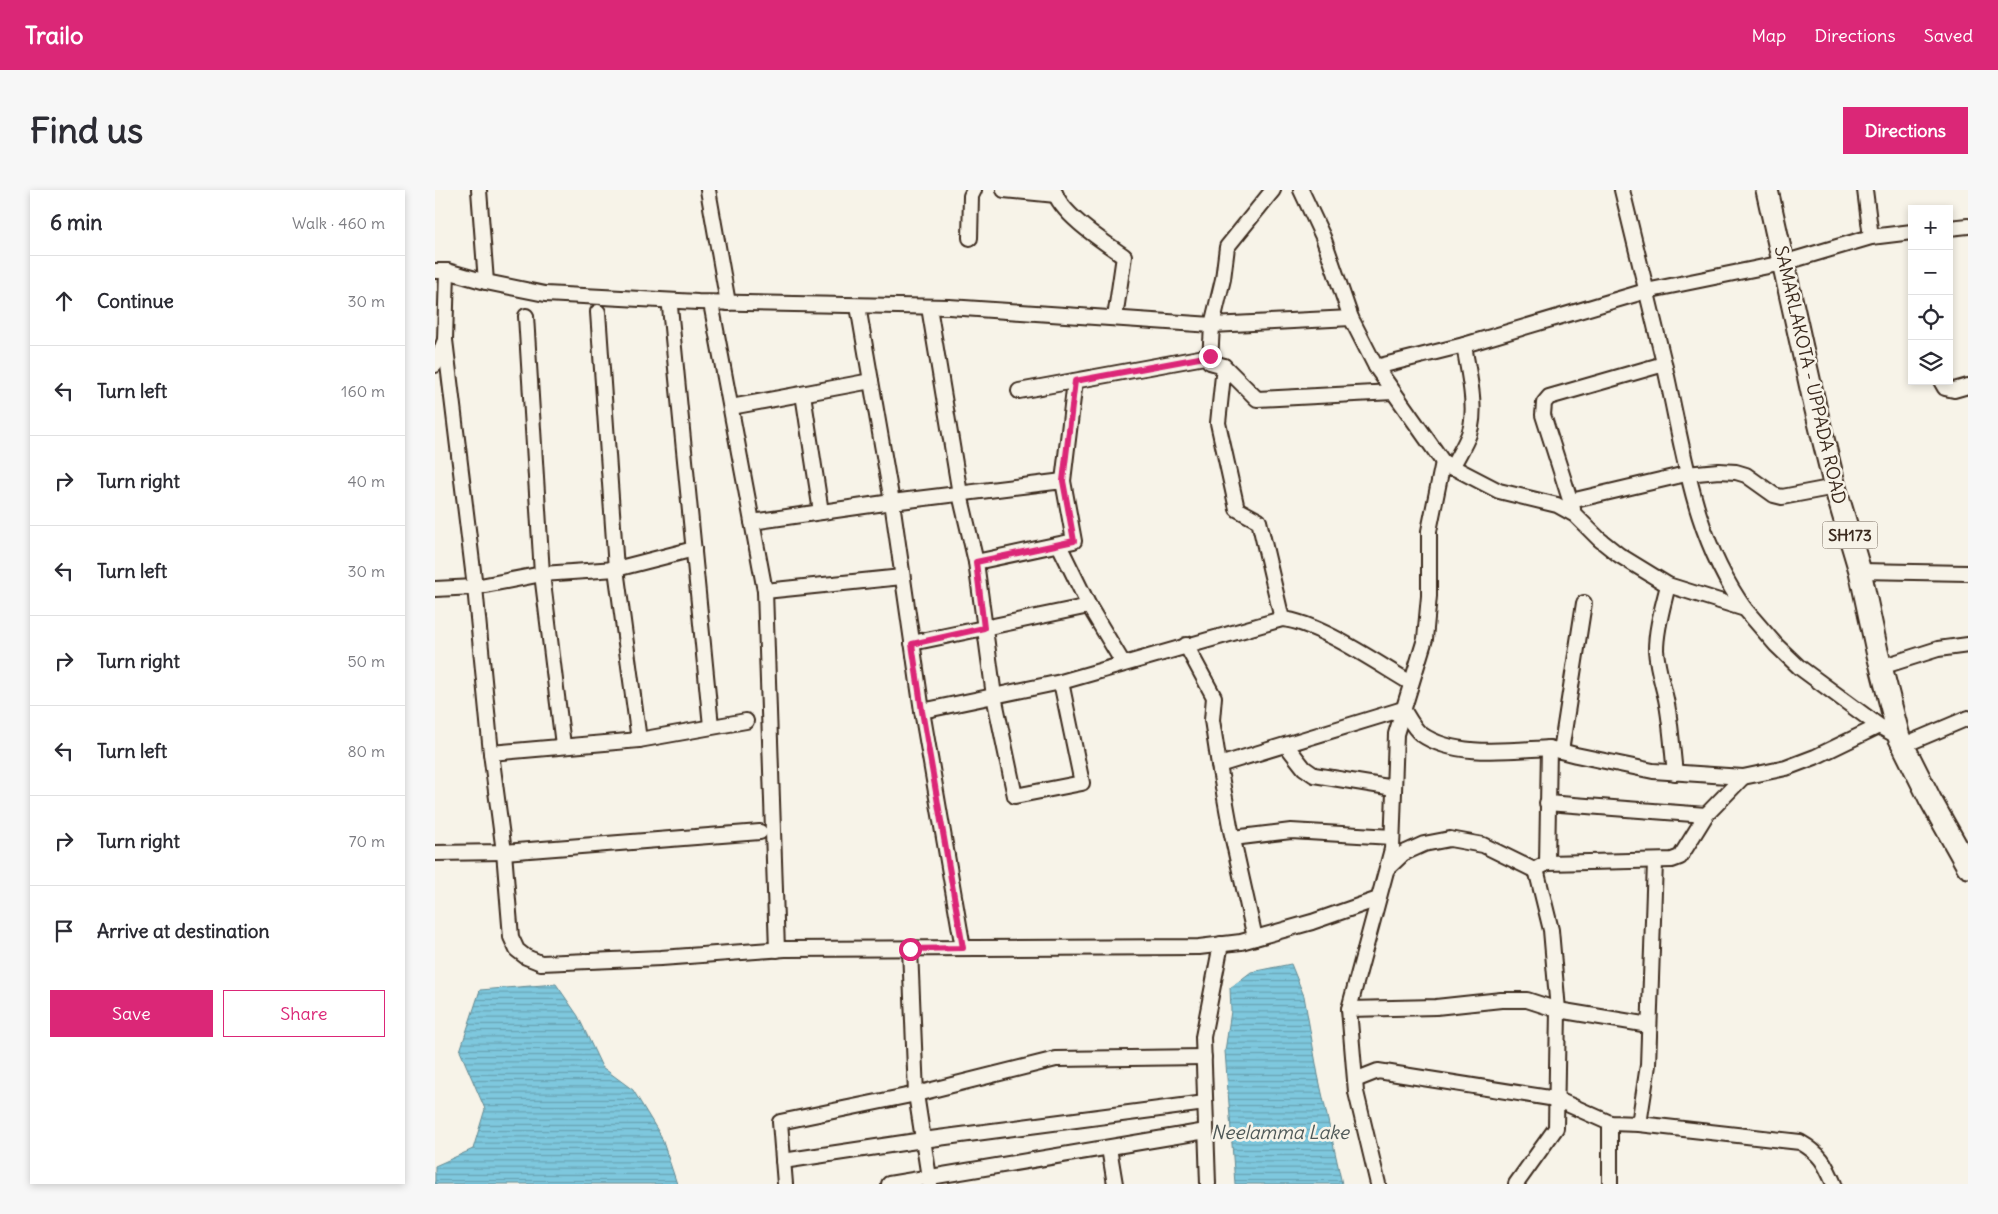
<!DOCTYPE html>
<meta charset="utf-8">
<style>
:root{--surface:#fff;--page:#f7f7f7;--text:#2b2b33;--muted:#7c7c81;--line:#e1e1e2;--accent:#db2777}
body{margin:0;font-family:Delius,sans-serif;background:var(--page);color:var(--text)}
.controls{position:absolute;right:15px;top:15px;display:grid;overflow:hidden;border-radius:0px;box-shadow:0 2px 8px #0003}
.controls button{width:45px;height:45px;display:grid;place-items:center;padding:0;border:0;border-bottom:1px solid var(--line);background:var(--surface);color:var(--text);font:25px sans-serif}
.stop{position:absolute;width:15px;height:15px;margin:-11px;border:4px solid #db2777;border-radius:50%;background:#fff}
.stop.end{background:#db2777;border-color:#fff;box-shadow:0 1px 5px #0008}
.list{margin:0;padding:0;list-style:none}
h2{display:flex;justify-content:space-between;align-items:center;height:65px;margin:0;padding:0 20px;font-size:21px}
h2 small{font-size:16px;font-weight:400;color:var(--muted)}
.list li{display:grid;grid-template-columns:32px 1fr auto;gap:15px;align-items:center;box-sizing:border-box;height:90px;padding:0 20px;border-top:1px solid var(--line)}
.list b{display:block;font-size:19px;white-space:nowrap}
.list em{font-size:16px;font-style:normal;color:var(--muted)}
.actions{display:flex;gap:10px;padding:15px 20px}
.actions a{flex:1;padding:11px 0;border:1px solid var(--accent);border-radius:0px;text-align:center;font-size:18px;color:var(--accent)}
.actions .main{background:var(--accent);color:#fff}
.icon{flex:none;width:28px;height:28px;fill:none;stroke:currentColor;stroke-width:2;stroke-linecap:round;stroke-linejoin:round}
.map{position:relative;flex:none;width:1533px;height:994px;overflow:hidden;border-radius:0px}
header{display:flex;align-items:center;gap:30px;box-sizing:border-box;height:70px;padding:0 25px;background:var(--accent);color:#fff}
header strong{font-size:24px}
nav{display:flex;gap:28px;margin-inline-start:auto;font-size:18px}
.intro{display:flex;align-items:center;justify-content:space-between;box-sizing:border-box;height:120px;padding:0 30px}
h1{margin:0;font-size:35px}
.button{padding:12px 22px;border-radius:0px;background:var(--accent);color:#fff;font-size:18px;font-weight:700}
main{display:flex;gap:30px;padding:0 30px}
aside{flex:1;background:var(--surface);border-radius:0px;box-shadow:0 2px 8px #0003}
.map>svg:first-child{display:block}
.water{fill:url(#water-rules);stroke:#638991}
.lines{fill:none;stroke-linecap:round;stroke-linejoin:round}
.minor-casing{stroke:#3b2a1e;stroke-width:18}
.primary-casing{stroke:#3b2a1e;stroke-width:25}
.minor{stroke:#f7f3e8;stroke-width:14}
.primary{stroke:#f7f3e8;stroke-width:21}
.route{stroke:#db2777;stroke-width:6}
.labels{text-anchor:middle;stroke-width:5;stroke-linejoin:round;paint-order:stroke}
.shield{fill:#f7f3e8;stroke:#73665b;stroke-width:1}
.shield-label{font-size:16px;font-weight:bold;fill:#3b2a1e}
.street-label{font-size:18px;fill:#3b2a1e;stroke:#f7f3e8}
.water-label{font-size:19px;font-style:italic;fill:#4f5958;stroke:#f7f3e8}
</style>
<header>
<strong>Trailo</strong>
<nav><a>Map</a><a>Directions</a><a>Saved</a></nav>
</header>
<div class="intro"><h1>Find us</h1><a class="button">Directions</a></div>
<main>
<aside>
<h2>6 min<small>Walk · 460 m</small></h2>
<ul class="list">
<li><svg class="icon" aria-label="ahead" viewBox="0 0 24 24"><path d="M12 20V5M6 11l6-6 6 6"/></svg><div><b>Continue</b></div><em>30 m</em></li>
<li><svg class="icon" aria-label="left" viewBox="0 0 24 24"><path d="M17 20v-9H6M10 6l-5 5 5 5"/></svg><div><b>Turn left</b></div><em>160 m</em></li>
<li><svg class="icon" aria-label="right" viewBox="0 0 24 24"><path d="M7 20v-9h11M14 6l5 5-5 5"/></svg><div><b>Turn right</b></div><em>40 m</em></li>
<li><svg class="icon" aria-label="left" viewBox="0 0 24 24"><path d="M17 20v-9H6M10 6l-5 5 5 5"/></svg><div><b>Turn left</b></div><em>30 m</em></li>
<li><svg class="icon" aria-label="right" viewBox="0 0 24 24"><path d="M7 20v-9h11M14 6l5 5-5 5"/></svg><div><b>Turn right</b></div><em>50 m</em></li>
<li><svg class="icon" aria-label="left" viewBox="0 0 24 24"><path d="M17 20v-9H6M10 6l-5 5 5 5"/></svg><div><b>Turn left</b></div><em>80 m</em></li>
<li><svg class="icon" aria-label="right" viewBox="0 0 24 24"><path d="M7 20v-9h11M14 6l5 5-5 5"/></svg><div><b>Turn right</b></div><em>70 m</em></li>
<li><svg class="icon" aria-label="arrive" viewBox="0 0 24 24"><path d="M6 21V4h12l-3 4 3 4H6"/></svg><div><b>Arrive at destination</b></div></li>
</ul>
<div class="actions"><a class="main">Save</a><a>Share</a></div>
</aside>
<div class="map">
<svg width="1533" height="994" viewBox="0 0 1533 994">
<defs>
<pattern id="water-rules" width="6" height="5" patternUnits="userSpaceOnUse" patternTransform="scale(1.25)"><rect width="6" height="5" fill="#7ec8de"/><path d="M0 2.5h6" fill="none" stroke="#68a3b3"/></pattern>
</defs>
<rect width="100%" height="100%" fill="#f7f3e8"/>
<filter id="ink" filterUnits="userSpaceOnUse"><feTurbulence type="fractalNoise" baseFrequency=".02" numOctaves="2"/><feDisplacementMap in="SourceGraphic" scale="10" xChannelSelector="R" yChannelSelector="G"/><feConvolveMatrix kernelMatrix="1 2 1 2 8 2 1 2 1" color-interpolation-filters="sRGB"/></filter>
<g filter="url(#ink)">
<g class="water">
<path d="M 856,774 L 869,806 L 883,885 L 907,994 L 800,994 L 790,861 L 796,821 L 795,798 L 816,782 Z"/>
<path d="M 121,794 L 143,826 L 167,877 L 198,900 L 226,946 L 242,994 L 0,994 L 0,976 L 38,959 L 50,919 L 25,861 L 45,800 Z"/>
</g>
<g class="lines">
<defs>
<g id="minor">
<path d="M 44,0 L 51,92"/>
<path d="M 273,0 L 293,113"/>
<path d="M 569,0 L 621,5"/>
<path d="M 619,0 C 625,24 669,52 689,66 L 680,128"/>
<path d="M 838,0 L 792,57 L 788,89 L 777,135 L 775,172 L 789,176 L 783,233 L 802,319 L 824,331 L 847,429"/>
<path d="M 866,0 L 888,47 L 916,128 L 941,177 L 1008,272 L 1064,301 L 1122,315 L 1140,325 L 1164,349 L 1184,365 L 1233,395 L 1310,419 L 1341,455 L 1364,477 L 1444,536 L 1464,547"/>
<path d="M 1187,0 C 1201,58 1215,115 1229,173 C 1249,260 1257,345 1310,419"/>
<path d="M 1430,0 L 1436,47"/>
<path d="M 1514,38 L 1533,36"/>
<path d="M 535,48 L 536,6 L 539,0"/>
<path d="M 0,81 L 12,81 L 51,92 L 110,104 L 263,112 L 514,117 L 777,135 L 916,128"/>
<path d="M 276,113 L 330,401 L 342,760"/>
<path d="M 423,116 L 457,312 L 487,521 L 528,758"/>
<path d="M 235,117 L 276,536"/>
<path d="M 494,117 L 525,304 L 541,372 L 559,506 L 580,606 L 647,593 L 626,492"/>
<path d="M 163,122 L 181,379 L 204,550"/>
<path d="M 91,126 L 107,384 L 128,555"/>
<path d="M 10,150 L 40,397 L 107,384 L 181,379 L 259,359"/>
<path d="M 0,175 L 10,150 L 12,81"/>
<path d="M 789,176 L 822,209 L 958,202"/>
<path d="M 941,177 L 1029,155 L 1211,101 L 1348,73 L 1436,47 L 1477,42"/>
<path d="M 1506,191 L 1510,198 L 1519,200 L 1533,196"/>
<path d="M 584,201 L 775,166"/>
<path d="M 368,204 L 386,322"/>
<path d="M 296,217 L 436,191"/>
<path d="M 1017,278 C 1022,267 1030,255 1034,244 C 1043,219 1033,181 1029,155"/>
<path d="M 628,291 L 640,191"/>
<path d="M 1136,311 L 1251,284 L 1284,281 L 1301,282 L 1311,285 L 1339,305 L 1347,307 L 1400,297"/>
<path d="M 1138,319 L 1108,225 L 1109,213 L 1114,207 L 1229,174"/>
<path d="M 317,332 L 457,312 L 628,291 L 639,351 L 541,372"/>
<path d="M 624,355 L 654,416 L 688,473"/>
<path d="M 1425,381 L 1533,383"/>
<path d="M 1233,395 C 1228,416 1221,438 1221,460 C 1222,477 1227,492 1231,509 C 1236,533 1237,558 1240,583"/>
<path d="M 0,399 L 40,397 L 56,563 L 69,662 L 76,747 L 82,760 L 91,767 L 106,773 L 226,768 L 350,759 L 764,757 L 806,752 L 877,732 L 943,709"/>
<path d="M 330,401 L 467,387"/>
<path d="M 477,453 L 654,416"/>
<path d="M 751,455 L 779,507 L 777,530 L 784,575 L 795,636 L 820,748"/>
<path d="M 1446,477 L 1503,459 L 1533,455"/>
<path d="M 487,521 L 626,492 L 847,429 C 883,432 943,474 976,493"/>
<path d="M 851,555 L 869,578 L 879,585 L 959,598"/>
<path d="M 1469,555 L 1533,528"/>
<path d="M 1126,561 L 1149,413"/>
<path d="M 56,563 L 204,550 L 311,531"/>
<path d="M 784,575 L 968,519 C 973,527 979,539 986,544 C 1020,568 1075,560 1114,558"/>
<path d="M 1112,613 L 1271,625"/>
<path d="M 798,648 L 856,641 L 957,647"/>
<path d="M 0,663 L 69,662 L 325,642"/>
<path d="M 1112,673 L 1114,558 L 1141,565 L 1218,581 L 1308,587 L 1351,578 L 1380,567 L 1444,536"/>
<path d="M 952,679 L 969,663 L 989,654 L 1015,649 L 1048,655 L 1097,679 L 1101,679 L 1112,673 L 1237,670 L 1245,667 L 1271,625 L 1308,587"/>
<path d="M 475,759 L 481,904 L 495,994"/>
<path d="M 914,819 L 1001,817 L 1066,810 L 1092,810 L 1123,820 L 1214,835"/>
<path d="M 920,890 L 943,881 L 1121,909 L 1175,933 L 1204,934 L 1365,952 C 1386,964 1390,973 1399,994"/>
<path d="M 1175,933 L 1175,994"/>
<path d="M 1204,934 L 1213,875 L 1220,672"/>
<path d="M 674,958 L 680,994"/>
<path d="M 348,971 L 488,950 L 770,913"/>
<path d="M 350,994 L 345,932 L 481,904 L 621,869 L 769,867"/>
<path d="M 454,994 L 771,941"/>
<path d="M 773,994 L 768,847 L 786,754"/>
<path d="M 943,994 L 921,902 L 914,819 L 957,659 L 961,544 L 990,449 L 994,406 L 994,341 L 1008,272"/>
<path d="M 1081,994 L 1121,938 L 1123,820 L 1116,740 L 1101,679"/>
</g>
<path id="primary" d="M 1332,0 L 1380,216 L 1400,297 L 1425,381 L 1442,461 L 1464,547 L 1495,609 L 1533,677"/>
</defs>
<use href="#minor" class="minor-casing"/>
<use href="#primary" class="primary-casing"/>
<use href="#minor" class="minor"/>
<use href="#primary" class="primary"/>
</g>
</g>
<g class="lines" filter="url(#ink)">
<path class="route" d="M 475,759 L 528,758 L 487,521 L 477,454 L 549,438 L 541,372 L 639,351 L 628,291 L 640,191 L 775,166"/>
</g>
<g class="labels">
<rect class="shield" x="1387.5" y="331.5" width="55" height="27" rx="4"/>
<g class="shield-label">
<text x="1415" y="351">SH173</text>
</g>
<g class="street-label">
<text transform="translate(1375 185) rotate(77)" y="6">SAMARLAKOTA - UPPADA ROAD</text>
</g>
<g class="water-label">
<text x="845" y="949">Neelamma Lake</text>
</g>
</g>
</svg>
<div class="controls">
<button>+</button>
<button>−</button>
<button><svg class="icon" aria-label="locate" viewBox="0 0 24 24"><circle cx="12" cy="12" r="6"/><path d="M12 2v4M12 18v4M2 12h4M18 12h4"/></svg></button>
<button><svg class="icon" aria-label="layers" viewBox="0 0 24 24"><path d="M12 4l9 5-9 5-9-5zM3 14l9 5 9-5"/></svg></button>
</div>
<div class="stop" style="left:475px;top:759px"></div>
<div class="stop end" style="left:775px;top:166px"></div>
</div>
</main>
